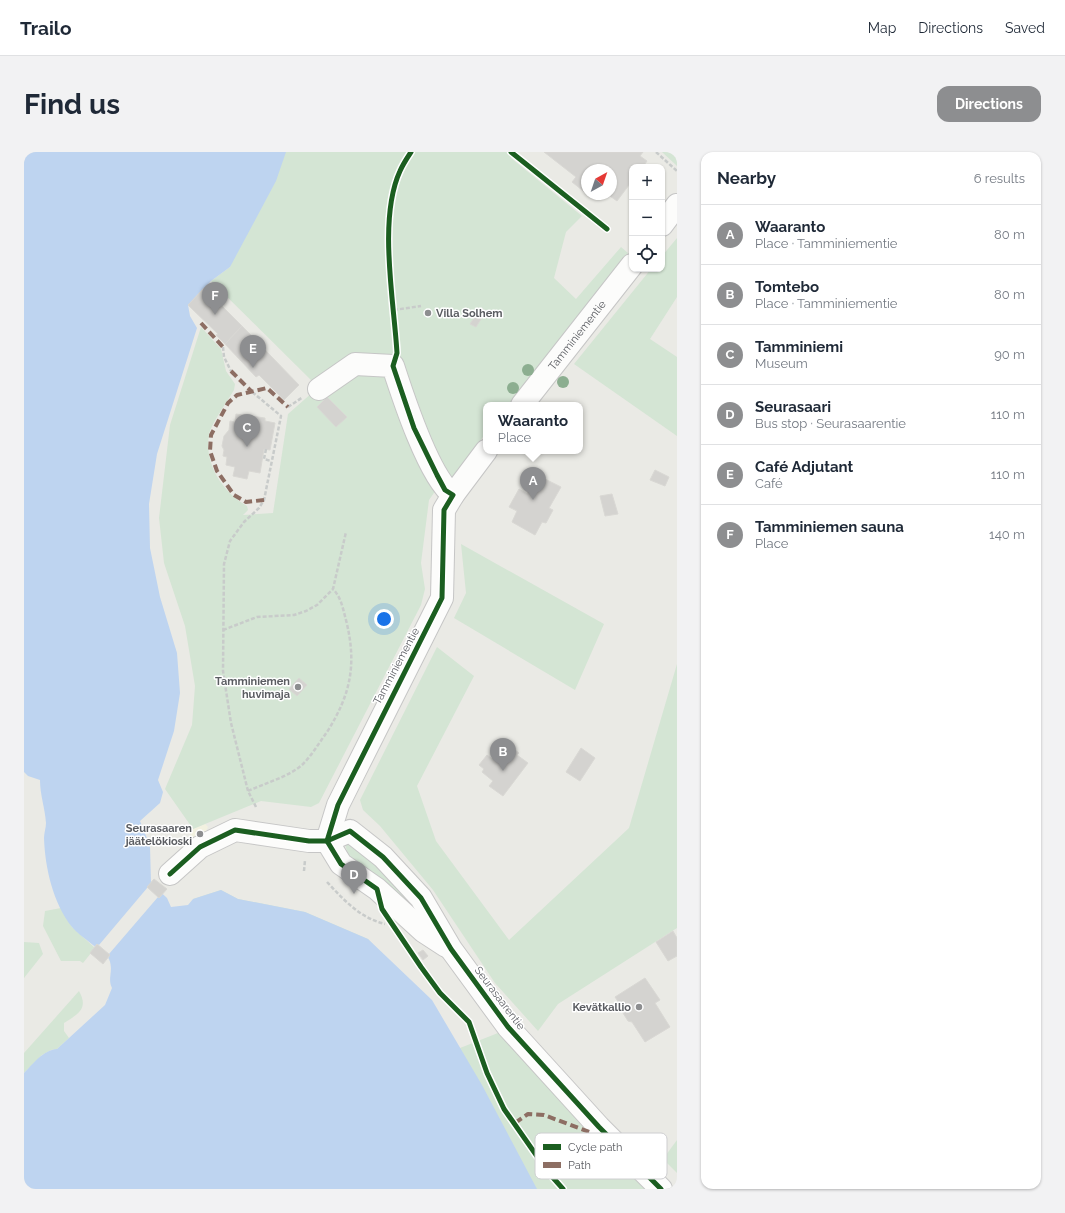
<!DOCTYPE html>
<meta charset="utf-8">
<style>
:root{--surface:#fff;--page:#f2f2f3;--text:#1f2937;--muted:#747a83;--line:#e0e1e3;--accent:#8d8e90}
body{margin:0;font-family:Raleway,sans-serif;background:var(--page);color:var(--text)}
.controls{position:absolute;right:12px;top:12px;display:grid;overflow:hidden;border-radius:8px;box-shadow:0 1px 3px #0004}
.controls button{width:36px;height:36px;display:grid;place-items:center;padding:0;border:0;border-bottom:1px solid var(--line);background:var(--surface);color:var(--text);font:20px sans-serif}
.compass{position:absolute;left:557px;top:12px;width:36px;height:36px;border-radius:50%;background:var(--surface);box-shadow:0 1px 3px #0004;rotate:40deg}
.you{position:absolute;left:360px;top:467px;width:14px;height:14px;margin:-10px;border:3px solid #fff;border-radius:50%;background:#1a73e8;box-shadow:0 0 0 6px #1a73e833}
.badge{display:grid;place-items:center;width:26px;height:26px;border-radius:50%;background:var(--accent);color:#fff;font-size:13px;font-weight:700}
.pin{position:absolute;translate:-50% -33px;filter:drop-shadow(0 1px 2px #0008)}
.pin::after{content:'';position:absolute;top:21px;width:14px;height:12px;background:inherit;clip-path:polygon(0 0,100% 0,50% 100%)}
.popup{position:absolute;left:459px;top:250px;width:100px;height:52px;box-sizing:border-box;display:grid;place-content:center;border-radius:8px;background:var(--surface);filter:drop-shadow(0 1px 3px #0005);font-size:13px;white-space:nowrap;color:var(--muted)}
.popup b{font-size:15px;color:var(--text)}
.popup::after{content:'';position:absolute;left:50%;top:100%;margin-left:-8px;border:8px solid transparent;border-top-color:var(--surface)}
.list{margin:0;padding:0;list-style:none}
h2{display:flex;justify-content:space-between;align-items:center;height:52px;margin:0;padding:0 16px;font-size:17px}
h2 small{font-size:13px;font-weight:400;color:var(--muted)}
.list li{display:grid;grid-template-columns:26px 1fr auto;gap:12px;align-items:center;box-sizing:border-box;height:60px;padding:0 16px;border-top:1px solid var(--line)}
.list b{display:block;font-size:15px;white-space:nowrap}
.list p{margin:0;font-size:13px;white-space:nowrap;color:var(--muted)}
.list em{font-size:13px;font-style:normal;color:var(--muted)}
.icon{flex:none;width:22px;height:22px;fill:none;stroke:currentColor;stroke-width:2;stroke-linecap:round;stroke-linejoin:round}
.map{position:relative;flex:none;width:653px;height:1037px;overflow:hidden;border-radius:12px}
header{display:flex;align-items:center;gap:24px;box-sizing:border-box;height:56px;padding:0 20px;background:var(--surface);border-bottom:1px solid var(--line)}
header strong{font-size:19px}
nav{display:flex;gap:22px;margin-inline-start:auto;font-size:14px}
.intro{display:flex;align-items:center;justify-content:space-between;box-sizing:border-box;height:96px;padding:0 24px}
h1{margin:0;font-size:28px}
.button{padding:10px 18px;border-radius:12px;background:var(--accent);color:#fff;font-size:14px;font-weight:700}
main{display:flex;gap:24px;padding:0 24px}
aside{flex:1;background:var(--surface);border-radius:12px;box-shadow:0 1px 3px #0004}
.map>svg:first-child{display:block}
.commercial{fill:#f2f1e0}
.green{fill:#d4e5d4}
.water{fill:#bed4f0}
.pier{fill:#eaeae5}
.building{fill:#d4d3d0;stroke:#d9d8d4}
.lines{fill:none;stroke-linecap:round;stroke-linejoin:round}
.minor-casing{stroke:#c6c6c6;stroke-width:24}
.path{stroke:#c8cbca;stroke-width:2.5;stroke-dasharray:4 2;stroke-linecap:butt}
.minor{stroke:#fcfcfb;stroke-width:22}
.quiet{stroke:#8d6e63;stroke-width:4;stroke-dasharray:8 4;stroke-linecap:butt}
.cycleway-casing{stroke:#fff;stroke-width:8}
.cycleway{stroke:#1b5e20;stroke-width:5}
.tree{fill:#8cae90}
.poi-dot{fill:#8d8e90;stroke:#fff;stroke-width:1.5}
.labels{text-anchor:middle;stroke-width:3;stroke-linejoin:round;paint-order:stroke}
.poi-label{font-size:11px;font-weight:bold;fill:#5b5d62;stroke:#fff;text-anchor:end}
.street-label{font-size:11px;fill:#5b5d62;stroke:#fff}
.key{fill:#fff;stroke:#ceced0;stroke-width:1}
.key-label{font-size:11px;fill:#5b5d62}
</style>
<header>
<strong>Trailo</strong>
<nav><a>Map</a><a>Directions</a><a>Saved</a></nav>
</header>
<div class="intro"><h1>Find us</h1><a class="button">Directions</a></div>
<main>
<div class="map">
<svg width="653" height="1037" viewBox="0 0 653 1037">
<rect width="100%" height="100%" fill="#eaeae5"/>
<path class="commercial" d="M 181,672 L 184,675 L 174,696 L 166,682 L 169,677 Z"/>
<g class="green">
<path d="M 238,0 L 491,0 L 487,6 L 558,64 L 542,80 L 530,126 L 552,147 L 597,95 L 604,101 L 484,253 L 462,253 L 462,281 L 422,334 L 412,338 L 405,348 L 397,411 L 401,437 L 397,453 L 295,651 L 287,655 L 237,649 L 169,677 L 141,637 L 168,573 L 171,534 L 161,474 L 140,411 L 135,366 L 146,273 L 177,175 L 197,197 L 202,219 L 211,232 L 210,238 C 204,248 186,274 185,283 C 180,313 199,340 223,354 L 224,358 L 219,363 L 249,361 L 264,262 L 289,240 L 291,232 L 187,129 L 206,115 Z"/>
<path d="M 638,0 L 653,0 L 653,14 Z"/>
<path d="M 653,86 L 653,145 L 626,187 L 653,205 L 653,284 L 550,212 L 627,117 L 638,117 L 638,104 Z"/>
<path d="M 437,392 L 580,472 L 551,538 L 430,466 L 442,441 Z"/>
<path d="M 413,495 L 450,524 L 393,634 L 412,689 L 485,788 L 605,676 L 653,512 L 653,776 L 534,852 L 514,879 L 471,831 L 409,738 L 356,674 L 339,658 L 336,648 Z"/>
<path d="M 324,689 L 365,720 L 401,770 L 325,705 L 321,693 Z"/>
<path d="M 197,738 L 214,747 L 281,760 L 344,787 L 436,896 L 474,881 L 561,975 L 623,1037 L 456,1037 L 169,747 Z"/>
<path d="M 37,756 L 48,775 L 71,796 L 59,811 L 56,809 L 37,809 L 19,774 L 21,759 Z"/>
<path d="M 0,790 L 15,791 L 19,802 L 0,826 Z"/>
<path d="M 55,839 C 65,857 54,862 40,871 L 40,879 L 45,886 L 33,897 L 27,898 L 18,903 L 0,921 L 0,901 Z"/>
<path d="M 653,988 L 653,1021 L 639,1007 Z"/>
</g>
<path class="water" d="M 0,0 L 262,0 L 252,29 L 206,115 L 187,129 L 164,153 L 166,164 L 173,176 L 133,302 L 125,352 L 126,396 L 136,445 L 153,501 L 156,541 L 150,579 L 134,628 L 139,640 L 136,651 L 116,669 L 126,694 L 127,731 L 143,746 L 147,755 L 164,753 L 169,747 L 197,738 L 214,747 L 281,760 L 344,787 L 408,848 L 458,933 L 513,1037 L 0,1037 L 0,921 C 9,912 19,898 33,897 L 81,853 L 88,836 C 83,826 90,819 85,807 C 83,802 54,783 48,775 C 29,751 21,716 20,686 C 20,681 22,676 22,671 C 21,656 16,643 16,628 L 4,624 L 0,620 Z"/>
<path class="pier" d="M 129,729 L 140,740 L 135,746 L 134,745 L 85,802 L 86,803 L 83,808 L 69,797 L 73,792 L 75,793 Z"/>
<g class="building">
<path d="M 520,0 L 619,0 L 616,4 L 623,9 L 619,15 L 608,15 L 608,29 L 593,49 L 583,42 L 587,42 L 587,18 L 563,18 L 563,42 L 548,30 L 552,25 Z"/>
<path d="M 563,42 L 574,42 L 570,47 Z"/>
<path d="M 180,136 L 218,174 L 201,192 L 192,183 L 194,182 L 164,153 Z"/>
<path d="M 457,156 L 462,159 L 452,175 L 446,172 Z"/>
<path d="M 218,174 L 275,233 L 260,248 L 235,223 L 232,225 L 201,192 Z"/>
<path d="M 303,245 L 323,265 L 312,275 L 293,255 Z"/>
<path d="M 212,262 L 241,266 L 241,269 L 251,271 L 246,298 L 240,297 L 236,321 L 225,319 L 223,327 L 209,324 L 211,315 L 202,313 L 203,305 L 199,304 L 200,298 L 198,294 L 200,284 L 205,278 L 206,269 L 211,270 Z"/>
<path d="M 631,318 L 645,325 L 641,334 L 626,328 Z"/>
<path d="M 519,326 L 537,335 L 525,356 L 529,358 L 522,371 L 518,370 L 511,383 L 488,370 L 493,359 L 485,355 L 495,337 L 503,342 L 510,329 L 516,332 Z"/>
<path d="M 588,342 L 594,362 L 581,364 L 576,344 Z"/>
<path d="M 275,526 L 283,533 L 273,544 L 265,537 Z"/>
<path d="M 480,590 L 495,601 L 493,603 L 504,611 L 479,644 L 465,634 L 469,629 L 458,620 L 460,617 L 455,613 L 463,603 L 468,607 Z"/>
<path d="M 557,596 L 571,606 L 556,629 L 542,620 Z"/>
<path d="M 130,727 L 143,737 L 135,746 L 123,735 Z"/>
<path d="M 649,779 L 653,786 L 653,804 L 644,809 L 632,790 Z"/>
<path d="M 73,792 L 86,803 L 79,812 L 66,801 Z"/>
<path d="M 399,798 L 404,804 L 399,808 L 394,801 Z"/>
<path d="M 621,826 L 636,848 L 631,851 L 646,875 L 621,890 L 608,870 L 604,869 L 599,861 L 600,858 L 591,845 Z"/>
<path d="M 553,990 L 560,997 L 556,1001 L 549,994 Z"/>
</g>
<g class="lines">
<defs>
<g id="minor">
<path d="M 638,73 L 653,53"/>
<path d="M 295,237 L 331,212 L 369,214 C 379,245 405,325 429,343"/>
<path id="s1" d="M 498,253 L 608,113"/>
<path d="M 303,689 L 314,653 L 328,625 L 418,446 L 420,358 L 429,343 L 462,299"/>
<path d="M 303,689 L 317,712 L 353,737 L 399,779 L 422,794"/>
<path d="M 146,722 L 176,695 L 211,678 L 285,689 L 303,689 L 326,679 L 359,705 L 397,746 L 427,797 L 484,875 L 575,975 L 637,1037"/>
</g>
</defs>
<use href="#minor" class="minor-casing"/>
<g class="path">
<path d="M 632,0 L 653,19"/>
<path d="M 370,158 L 397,154"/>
<path d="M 199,195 L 200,205 L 207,219"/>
<path d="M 264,255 L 279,245"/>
<path d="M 242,297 L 240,307 L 247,309"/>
<path d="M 199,478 L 233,465 L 270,463 L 282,459 L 293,453 L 309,437"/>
<path d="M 224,639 L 207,571 L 199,519 L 200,412 L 206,389 L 220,370 L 235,356 L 240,348 L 257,264 L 227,239"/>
<path d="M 232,655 L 224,639 C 241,631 265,625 279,612 C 288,603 295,591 303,580 C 327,542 333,512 322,468 C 319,457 317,445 309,437 L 322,380"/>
<path d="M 280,719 L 281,708"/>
<path d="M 303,730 C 320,748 336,766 361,772"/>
</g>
<use href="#minor" class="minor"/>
<g class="quiet">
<path d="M 177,171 L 199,195"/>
<path d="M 207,219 L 227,239"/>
<path d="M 240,348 L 222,350 L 210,343 L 193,319 L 186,299 L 187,283 L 204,251 L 213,243 L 243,236 L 264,255"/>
<path d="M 491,971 L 504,962 L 520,963 L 568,981"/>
</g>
<defs>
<g id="cycleway">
<path d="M 487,0 L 583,77"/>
<path d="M 303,689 L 314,653 L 328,625 L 418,446 L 420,358 L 429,343 L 421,338 L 413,323 L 390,276 L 369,214 L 373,201 C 370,149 354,67 376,19 C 379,12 383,6 387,0"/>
<path d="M 303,689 L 317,712 L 353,737 L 358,757 L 397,815 L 416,841 L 445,870 L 463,921 L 480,957 L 524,1020 L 539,1037"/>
<path d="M 146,722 L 176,695 L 211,678 L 285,689 L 303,689 L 326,679 L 359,705 L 397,746 L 427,797 L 484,875 L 575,975 L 637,1037"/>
</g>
</defs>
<use href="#cycleway" class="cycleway-casing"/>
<use href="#cycleway" class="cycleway"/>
</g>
<g class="tree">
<circle cx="504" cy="218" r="6"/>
<circle cx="539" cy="230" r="6"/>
<circle cx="489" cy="236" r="6"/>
</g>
<g class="poi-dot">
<circle cx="404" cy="161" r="4"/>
<circle cx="274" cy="535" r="4"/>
<circle cx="176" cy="682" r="4"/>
<circle cx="615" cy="855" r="4"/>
</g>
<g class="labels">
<g class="poi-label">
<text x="412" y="165" text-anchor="start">Villa Solhem</text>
<text x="266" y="533">Tamminiemen<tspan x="266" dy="13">huvimaja</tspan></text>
<text x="168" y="680">Seurasaaren<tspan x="168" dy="13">jäätelökioski</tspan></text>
<text x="607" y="859">Kevätkallio</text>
</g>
<g class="street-label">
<text dy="4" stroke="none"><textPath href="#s1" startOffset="89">Tamminiementie</textPath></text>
<text transform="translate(372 514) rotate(-62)" y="4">Tamminiementie</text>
<text transform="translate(476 846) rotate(53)" y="4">Seurasaarentie</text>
</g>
</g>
<rect x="511" y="981" width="132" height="46" rx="6" class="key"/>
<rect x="519" y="992" width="18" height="6" fill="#1b5e20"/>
<rect x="519" y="1010" width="18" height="6" fill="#8d6e63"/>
<g class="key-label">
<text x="544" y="999">Cycle path</text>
<text x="544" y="1017">Path</text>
</g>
</svg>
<div class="controls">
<button>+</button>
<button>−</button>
<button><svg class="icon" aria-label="locate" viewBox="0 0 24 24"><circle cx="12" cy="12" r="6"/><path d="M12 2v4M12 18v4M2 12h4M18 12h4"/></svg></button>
</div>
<svg class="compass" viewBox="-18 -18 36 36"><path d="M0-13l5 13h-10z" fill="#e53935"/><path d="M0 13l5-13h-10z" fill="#747a83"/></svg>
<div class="you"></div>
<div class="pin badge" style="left:509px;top:348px">A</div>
<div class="popup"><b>Waaranto</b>Place</div>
<div class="pin badge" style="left:479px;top:619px">B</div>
<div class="pin badge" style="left:223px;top:295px">C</div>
<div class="pin badge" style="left:330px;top:742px">D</div>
<div class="pin badge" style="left:229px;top:216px">E</div>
<div class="pin badge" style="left:191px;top:163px">F</div>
</div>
<aside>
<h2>Nearby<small>6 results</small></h2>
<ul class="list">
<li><span class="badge">A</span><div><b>Waaranto</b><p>Place · Tamminiementie</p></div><em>80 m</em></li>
<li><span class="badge">B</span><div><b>Tomtebo</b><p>Place · Tamminiementie</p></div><em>80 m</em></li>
<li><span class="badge">C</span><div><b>Tamminiemi</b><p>Museum</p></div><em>90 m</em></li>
<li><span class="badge">D</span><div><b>Seurasaari</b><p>Bus stop · Seurasaarentie</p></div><em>110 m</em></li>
<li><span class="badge">E</span><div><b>Café Adjutant</b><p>Café</p></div><em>110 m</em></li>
<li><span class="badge">F</span><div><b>Tamminiemen sauna</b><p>Place</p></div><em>140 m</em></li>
</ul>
</aside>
</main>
